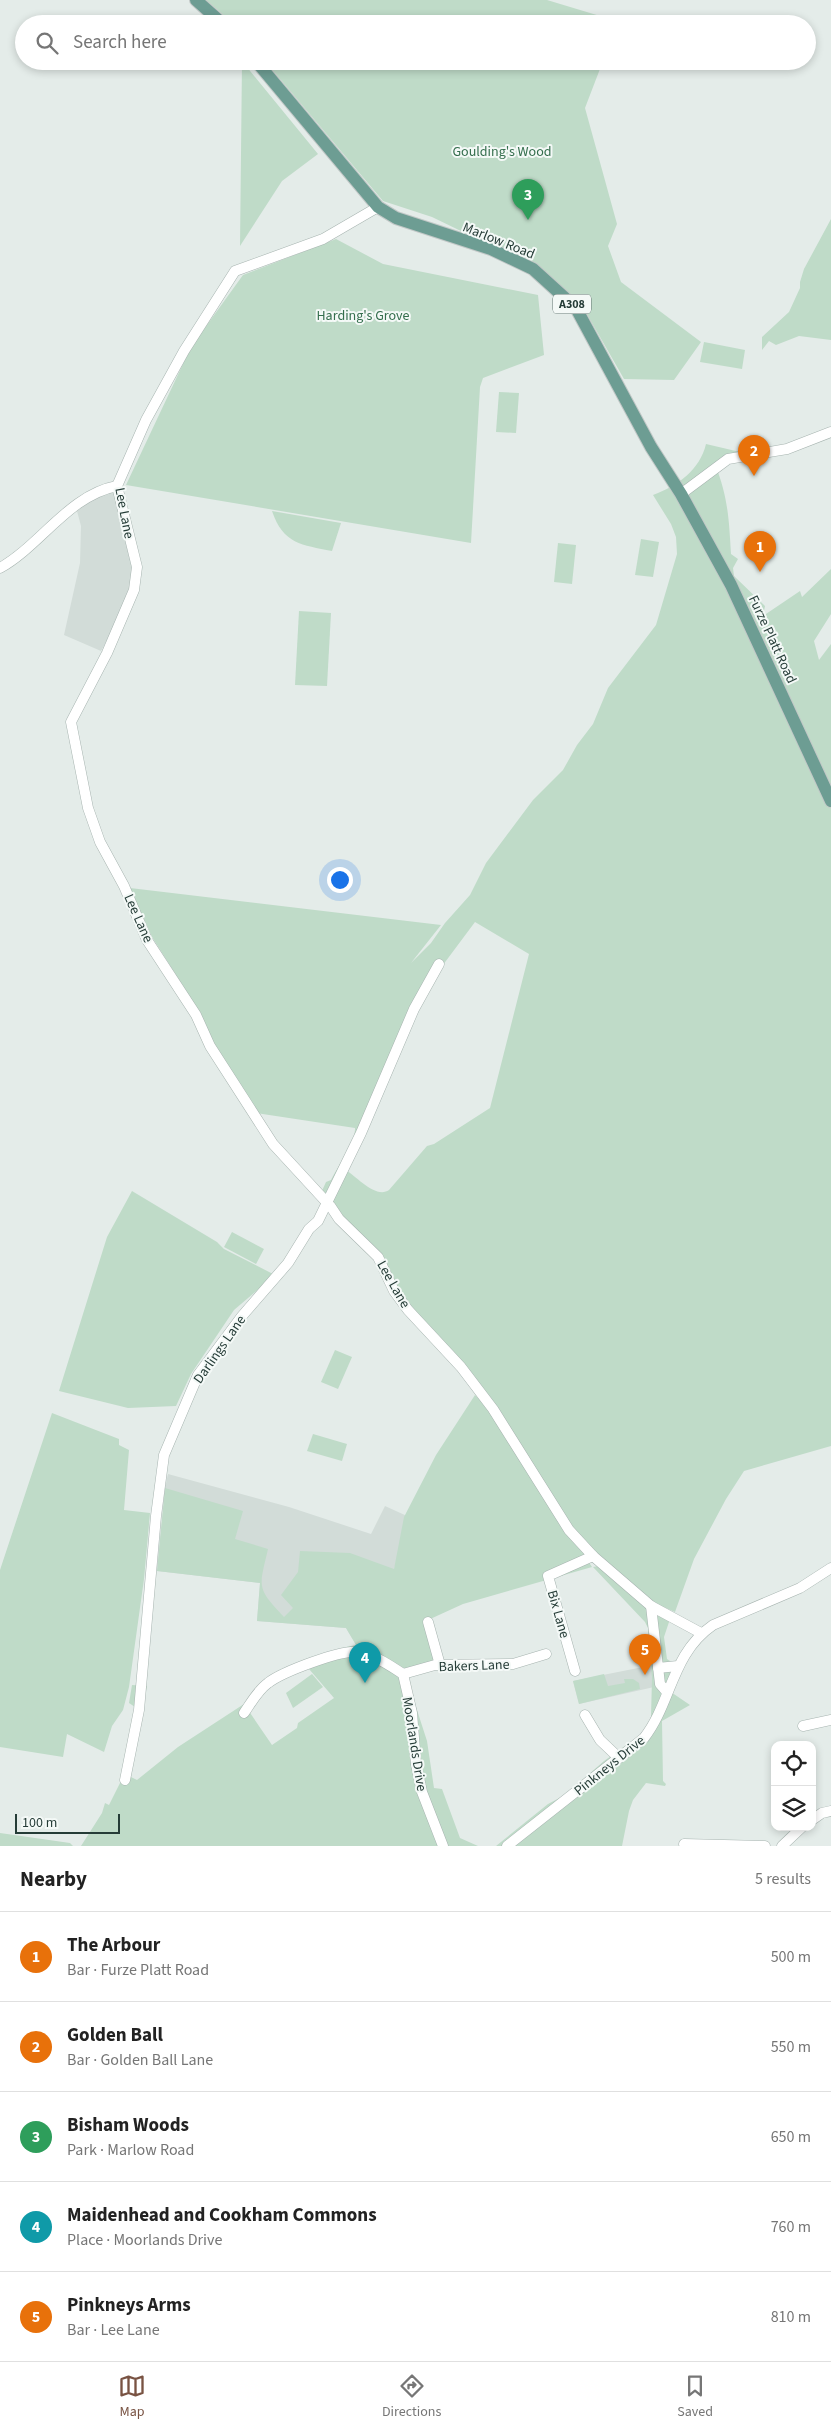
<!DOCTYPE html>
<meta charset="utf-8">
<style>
:root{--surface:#fff;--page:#f6f6f6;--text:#222;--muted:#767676;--line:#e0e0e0;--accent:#795343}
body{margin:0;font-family:"Source Sans 3",sans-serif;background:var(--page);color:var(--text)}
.controls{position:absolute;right:15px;bottom:15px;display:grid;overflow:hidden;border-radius:10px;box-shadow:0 2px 8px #0003}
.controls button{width:45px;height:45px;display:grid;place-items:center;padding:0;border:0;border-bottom:1px solid var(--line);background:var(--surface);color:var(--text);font:25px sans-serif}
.scale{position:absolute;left:15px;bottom:12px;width:105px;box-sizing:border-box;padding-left:5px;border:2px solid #253c37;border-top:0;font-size:14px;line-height:18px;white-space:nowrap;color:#253c37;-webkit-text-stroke:4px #f4f9f7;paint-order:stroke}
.you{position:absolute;left:339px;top:879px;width:18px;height:18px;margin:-12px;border:4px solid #fff;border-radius:50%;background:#1a73e8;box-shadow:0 0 0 8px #1a73e833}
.badge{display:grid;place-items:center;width:32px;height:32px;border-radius:50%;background:var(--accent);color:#fff;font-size:16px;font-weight:700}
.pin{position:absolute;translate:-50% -41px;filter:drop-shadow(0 1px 2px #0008)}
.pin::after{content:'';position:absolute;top:26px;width:18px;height:15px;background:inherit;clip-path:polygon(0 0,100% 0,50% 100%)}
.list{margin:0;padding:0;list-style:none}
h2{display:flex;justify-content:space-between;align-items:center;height:65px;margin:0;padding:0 20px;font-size:21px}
h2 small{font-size:16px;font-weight:400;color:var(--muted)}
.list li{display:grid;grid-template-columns:32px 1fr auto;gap:15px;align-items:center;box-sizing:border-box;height:90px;padding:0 20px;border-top:1px solid var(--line)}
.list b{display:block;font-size:19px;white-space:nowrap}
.list p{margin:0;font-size:16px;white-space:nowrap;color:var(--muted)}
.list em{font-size:16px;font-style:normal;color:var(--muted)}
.icon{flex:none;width:28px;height:28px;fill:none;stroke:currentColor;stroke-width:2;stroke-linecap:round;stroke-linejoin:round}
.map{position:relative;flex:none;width:831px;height:1846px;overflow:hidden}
.search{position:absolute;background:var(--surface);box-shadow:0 2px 8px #0003;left:15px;right:15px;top:15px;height:55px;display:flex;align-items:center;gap:12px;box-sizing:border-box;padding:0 18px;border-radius:28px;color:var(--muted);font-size:19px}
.sheet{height:515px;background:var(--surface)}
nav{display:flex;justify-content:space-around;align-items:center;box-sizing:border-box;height:70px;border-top:1px solid var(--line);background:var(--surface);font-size:14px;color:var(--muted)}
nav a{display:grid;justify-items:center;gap:2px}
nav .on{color:var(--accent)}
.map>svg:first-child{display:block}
.built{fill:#d2dcd8}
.green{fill:#bfdbc8;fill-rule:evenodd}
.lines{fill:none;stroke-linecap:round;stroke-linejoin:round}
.minor-casing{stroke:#a7b4b0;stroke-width:11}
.major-casing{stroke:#c2c8c7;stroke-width:14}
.minor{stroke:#fff;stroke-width:10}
.major{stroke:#6d9d93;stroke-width:12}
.labels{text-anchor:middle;stroke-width:4;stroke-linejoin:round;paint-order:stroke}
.shield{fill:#f4f9f7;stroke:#637571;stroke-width:1}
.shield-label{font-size:12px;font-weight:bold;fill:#253c37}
.park-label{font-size:14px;fill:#346e4d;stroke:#f4f9f7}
.street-label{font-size:14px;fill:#253c37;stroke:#f4f9f7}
</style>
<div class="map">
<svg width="831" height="1846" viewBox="0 0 831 1846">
<rect width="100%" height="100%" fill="#e4ece9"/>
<g class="built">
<path d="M 105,491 L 115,491 L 132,569 L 132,583 L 119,618 L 101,651 L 64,635 L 80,563 L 81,526 L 77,511 Z"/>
<path d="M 168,1474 L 289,1507 L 371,1534 L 385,1506 L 407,1516 L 394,1570 L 358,1648 L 346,1628 L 257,1621 L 260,1583 L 157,1571 L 165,1488 Z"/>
<path d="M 653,1665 L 654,1687 L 579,1704 L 573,1681 Z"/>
</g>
<g class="green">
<path d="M 206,0 L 547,0 L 600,16 L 601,24 L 234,24 Z"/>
<path d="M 242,61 L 318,154 L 282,181 L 240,246 Z"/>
<path d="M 265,61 L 603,61 L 585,108 L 617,224 L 608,246 L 621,282 L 701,342 L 674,380 L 624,379 L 580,302 L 533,266 L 432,217 L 383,201 Z"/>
<path d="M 831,219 L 831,340 L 799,336 L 776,345 L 769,341 L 762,350 L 762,337 L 789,312 L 800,288 L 800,282 L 804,269 Z"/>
<path d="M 336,239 L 383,264 L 538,295 L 544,355 L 483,378 L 480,387 L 471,543 L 126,485 L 191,347 L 243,275 Z"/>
<path d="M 704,342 L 745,350 L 742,369 L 700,362 Z"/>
<path d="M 499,392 L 519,393 L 516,433 L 496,432 Z"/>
<path d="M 706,444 L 740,452 L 715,464 C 728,497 729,519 731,554 L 738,559 L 733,568 L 734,576 L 765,606 L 763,616 L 800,591 L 802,597 L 831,569 L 831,614 L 814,641 L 819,660 L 831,644 L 831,1446 L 744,1471 L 726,1499 L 694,1559 L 675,1612 L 659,1605 L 630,1585 L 572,1531 L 512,1435 L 412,1312 L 387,1270 L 321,1193 L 326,1182 L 331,1180 C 337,1168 356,1140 355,1128 L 256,1113 L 214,1044 L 197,1008 L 152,937 L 130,888 L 441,925 L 411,963 L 431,943 L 445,923 L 470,895 L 486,863 L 533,800 L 563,770 L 577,745 L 593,724 L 608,688 L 656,625 L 677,554 L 676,537 L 671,524 L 653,495 C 677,486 700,470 706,444 ZM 475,922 L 529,954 L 490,1108 L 434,1144 L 427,1146 L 389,1190 C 376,1199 357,1177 346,1170 L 431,981 Z"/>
<path d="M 272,511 L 341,523 L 332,551 C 302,545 283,544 272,511 Z"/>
<path d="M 641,539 L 659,542 L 653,577 L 635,575 Z"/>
<path d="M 558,543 L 576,545 L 572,584 L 554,582 Z"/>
<path d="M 299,611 L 331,613 L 327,686 L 295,685 Z"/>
<path d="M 132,1191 L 217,1242 L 224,1249 L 275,1275 L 234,1310 L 191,1374 L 176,1406 L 128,1408 L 59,1391 L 107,1237 Z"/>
<path d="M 232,1232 L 264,1249 L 256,1264 L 224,1247 Z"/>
<path d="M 335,1350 L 352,1357 L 338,1389 L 321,1382 Z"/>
<path d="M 475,1395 L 479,1399 L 481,1398 L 589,1556 L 588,1561 L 592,1567 L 463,1604 L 428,1620 L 439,1663 L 409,1677 L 408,1682 L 427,1741 L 434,1788 L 442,1789 L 460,1838 L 478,1846 L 81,1846 L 102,1813 L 105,1803 L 109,1805 L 120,1783 L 135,1707 L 129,1703 L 132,1685 L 147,1686 L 130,1770 L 131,1777 L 137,1780 L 178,1747 L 244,1704 L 272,1745 L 297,1728 L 298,1723 L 334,1698 L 309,1669 L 346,1647 L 356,1645 L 346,1628 L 257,1621 L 260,1583 L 157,1571 L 165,1488 L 243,1511 L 235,1539 L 268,1549 C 259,1588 256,1587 284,1617 L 293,1608 L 281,1595 L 298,1572 L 300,1551 L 350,1553 L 394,1569 L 404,1517 L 436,1455 Z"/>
<path d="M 52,1413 L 119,1439 L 119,1445 L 129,1450 L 124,1510 L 150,1513 L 144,1579 L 129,1687 L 123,1710 L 112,1726 L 104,1752 L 67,1734 L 63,1757 L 0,1747 L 0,1570 Z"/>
<path d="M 313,1434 L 347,1444 L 342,1461 L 307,1451 Z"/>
<path d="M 598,1566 L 670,1619 L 664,1637 L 667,1659 L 673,1663 L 673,1670 L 665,1688 L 690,1705 L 662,1721 L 663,1781 L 666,1784 L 665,1786 L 646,1783 L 633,1800 L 629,1811 L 622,1846 L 496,1846 L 548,1804 L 565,1795 L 604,1761 L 646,1731 L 651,1717 L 652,1678 L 648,1628 L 645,1622 L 593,1567 Z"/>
<path d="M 312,1674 L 323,1687 L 293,1708 L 286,1693 Z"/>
<path d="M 604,1674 L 608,1686 L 625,1683 L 624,1679 L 633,1679 L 639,1683 L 640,1689 L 579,1704 L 573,1681 Z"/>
<path d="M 0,1833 L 70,1843 L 73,1846 L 0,1846 Z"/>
</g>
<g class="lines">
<defs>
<g id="minor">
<path d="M 378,207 L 323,239 L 235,271 L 184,351 L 146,420 L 117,486 L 137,567 L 134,590 L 107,653 L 71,722 L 88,808 L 100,842 L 124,886 L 147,940 L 196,1015 L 210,1046 L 273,1144 L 331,1207 L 339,1219 L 378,1257 L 394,1291 L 408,1310 L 461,1367 L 493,1409 L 569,1530 L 593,1556 L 651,1606 L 701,1633"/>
<path d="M 681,494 L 728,459 L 787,449 L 831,432"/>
<path d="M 0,568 C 41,545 69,495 117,486"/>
<path d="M 651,1606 L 660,1684 L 666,1691"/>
<path d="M 428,1622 L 440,1665"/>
<path d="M 658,1668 L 678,1666"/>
<path d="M 575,1671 L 548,1576 L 593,1556"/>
<path d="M 403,1674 L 435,1665 L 513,1664 L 546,1654"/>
<path d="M 244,1713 C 251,1703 258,1690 268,1683 C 282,1672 342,1649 358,1652 C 373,1654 391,1666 403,1674 L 412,1713 L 416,1764 L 422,1792 L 443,1846"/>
<path d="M 585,1715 L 600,1740 L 619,1758"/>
<path d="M 803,1726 L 831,1720"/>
<path d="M 125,1780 L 139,1710 L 156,1516 L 164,1455 L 198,1375 L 242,1316 L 288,1263 L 309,1229 L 318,1221 L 361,1133 L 414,1009 L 439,964"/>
<path d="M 812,1820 L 822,1813 L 831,1811"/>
<path d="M 684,1844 L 765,1846"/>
<path d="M 507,1846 L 644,1738 C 672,1702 671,1654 713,1625 L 800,1588 L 831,1568"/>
<path d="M 782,1846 L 802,1827"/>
</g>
<g id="major">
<path d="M 196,0 L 223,24"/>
<path d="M 256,61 L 378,207 L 396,218 L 491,249 L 533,269 L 576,308 L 651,447 L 681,494 L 731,585 L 831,801"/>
</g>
</defs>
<use href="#minor" class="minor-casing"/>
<use href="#major" class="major-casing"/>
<use href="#minor" class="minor"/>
<use href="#major" class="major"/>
</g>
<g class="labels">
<rect class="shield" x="553" y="294.5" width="38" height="19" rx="4"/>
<g class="shield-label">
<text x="572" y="308">A308</text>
</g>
<g class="park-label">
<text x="502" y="156">Goulding's Wood</text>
<text x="363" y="320">Harding's Grove</text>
</g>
<g class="street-label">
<text transform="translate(499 240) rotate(22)" y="5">Marlow Road</text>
<text transform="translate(125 513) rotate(79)" y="5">Lee Lane</text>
<text transform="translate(773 639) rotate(65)" y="5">Furze Platt Road</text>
<text transform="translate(139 918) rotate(66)" y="5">Lee Lane</text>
<text transform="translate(394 1284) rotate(60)" y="5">Lee Lane</text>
<text transform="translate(219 1349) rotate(-55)" y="5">Darlings Lane</text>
<text transform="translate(559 1614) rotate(74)" y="5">Bix Lane</text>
<text transform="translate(474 1665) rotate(-2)" y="5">Bakers Lane</text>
<text transform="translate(415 1744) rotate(81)" y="5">Moorlands Drive</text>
<text transform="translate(609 1765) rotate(-39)" y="5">Pinkneys Drive</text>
</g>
</g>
</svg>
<div class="controls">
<button><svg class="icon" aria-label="locate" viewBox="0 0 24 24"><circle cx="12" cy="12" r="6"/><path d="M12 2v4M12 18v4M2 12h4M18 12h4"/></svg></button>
<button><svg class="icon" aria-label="layers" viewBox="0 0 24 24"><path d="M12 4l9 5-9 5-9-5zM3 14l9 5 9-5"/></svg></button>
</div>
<div class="scale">100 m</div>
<div class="you"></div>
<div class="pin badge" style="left:760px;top:572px;background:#e8710a">1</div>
<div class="pin badge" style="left:754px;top:476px;background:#e8710a">2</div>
<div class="pin badge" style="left:528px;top:220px;background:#2e9e5b">3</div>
<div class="pin badge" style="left:365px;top:1683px;background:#0f9aa8">4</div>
<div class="pin badge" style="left:645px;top:1675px;background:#e8710a">5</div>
<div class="search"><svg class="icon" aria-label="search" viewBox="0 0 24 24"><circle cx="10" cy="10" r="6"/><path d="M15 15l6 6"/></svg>Search here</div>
</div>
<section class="sheet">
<h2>Nearby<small>5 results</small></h2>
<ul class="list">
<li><span class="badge" style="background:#e8710a">1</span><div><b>The Arbour</b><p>Bar · Furze Platt Road</p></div><em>500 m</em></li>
<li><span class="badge" style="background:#e8710a">2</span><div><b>Golden Ball</b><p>Bar · Golden Ball Lane</p></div><em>550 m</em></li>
<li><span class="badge" style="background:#2e9e5b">3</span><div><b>Bisham Woods</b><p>Park · Marlow Road</p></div><em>650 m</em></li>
<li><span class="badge" style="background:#0f9aa8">4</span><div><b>Maidenhead and Cookham Commons</b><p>Place · Moorlands Drive</p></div><em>760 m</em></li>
<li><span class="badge" style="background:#e8710a">5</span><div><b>Pinkneys Arms</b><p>Bar · Lee Lane</p></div><em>810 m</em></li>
</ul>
</section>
<nav>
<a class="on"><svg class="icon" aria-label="map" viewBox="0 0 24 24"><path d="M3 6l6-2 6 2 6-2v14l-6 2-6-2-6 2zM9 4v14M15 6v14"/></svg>Map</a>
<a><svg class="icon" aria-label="directions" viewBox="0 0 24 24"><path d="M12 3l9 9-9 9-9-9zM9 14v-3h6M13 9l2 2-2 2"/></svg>Directions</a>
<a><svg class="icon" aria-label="saved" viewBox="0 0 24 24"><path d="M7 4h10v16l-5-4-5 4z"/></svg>Saved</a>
</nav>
